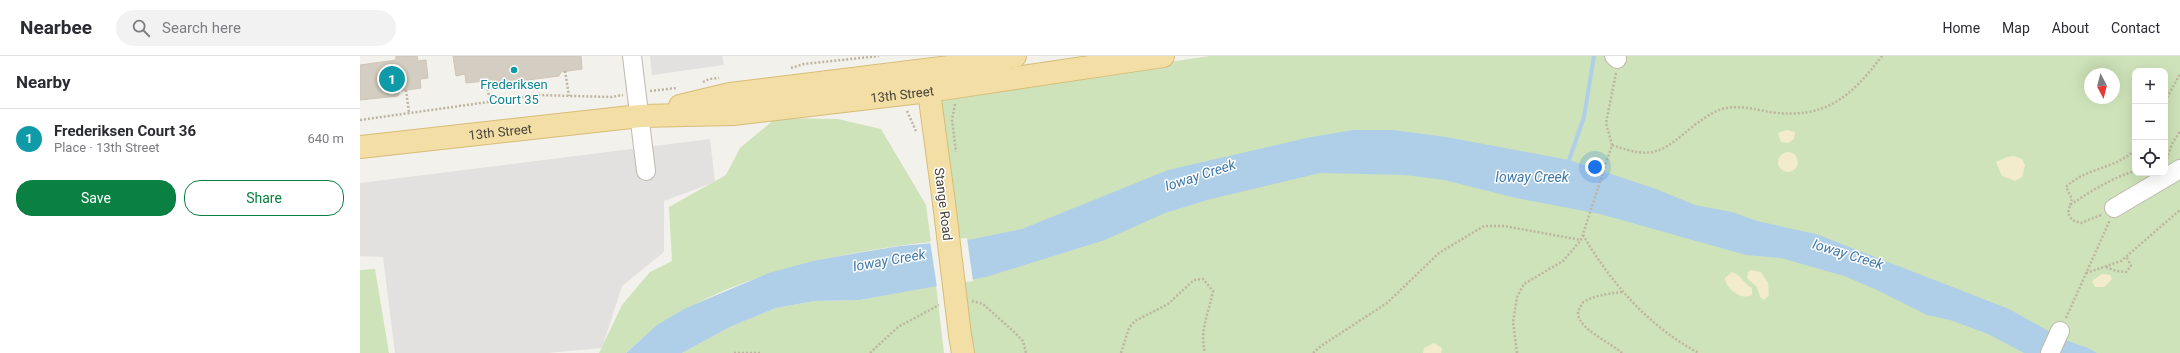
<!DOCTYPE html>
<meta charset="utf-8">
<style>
:root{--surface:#fff;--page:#f2f2f3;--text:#2b2b33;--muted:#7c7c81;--line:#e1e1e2;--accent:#0b8043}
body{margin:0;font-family:Roboto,sans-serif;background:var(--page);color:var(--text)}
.controls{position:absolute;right:12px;top:12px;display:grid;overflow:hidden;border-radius:8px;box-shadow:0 4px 16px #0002}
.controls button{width:36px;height:36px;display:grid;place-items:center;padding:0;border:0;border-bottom:1px solid var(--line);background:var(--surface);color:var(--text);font:20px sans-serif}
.compass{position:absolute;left:1724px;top:12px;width:36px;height:36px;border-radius:50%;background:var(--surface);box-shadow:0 4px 16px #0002;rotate:173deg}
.you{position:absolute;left:1235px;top:111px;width:14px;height:14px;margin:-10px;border:3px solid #fff;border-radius:50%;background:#1a73e8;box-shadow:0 0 0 6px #1a73e833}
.badge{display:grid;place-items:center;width:26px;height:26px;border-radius:50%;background:var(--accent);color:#fff;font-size:13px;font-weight:700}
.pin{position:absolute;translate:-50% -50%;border:2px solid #fff;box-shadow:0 1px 4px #0006}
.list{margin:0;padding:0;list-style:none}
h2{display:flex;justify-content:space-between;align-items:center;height:52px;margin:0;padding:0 16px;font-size:17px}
h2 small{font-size:13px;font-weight:400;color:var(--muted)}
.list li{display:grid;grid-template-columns:26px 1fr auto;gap:12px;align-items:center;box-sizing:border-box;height:60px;padding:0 16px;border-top:1px solid var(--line)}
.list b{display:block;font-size:15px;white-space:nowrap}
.list p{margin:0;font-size:13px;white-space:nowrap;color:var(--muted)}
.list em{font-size:13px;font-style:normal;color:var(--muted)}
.actions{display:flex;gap:8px;padding:12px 16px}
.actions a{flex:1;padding:9px 0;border:1px solid var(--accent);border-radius:16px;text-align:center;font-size:14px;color:var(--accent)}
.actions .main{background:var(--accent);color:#fff}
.icon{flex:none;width:22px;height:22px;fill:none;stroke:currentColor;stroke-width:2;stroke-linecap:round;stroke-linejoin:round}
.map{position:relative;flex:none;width:1820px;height:297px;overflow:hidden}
header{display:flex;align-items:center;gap:24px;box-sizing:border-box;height:56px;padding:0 20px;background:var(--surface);border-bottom:1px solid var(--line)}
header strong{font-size:19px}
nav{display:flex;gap:22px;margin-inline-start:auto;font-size:14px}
.search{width:280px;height:36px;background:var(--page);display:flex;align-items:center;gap:10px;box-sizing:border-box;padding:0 14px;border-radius:22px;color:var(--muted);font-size:15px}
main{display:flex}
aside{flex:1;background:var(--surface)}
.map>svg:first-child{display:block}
.green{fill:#cee3b9;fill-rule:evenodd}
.sand{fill:#f3eccc}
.parking{fill:#e3e1df}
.water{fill:#afcfe8}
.pier{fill:#f3f1eb}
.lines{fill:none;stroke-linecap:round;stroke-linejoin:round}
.stream{stroke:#afcfe8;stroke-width:4}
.building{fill:#d4cdc1;stroke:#cec5b5}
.minor-casing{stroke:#beb9ae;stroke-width:20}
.major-casing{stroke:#d6bc76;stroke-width:24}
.path{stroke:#beb5a1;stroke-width:2.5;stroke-dasharray:2 2;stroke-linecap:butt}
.minor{stroke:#fff;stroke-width:18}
.major{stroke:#f3dfa5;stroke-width:22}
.major-bridge-casing{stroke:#d6bc76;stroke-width:24;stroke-linecap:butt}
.major-bridge{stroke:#f3dfa5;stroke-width:22}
.culture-dot{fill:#0f9aa8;stroke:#fff;stroke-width:1.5}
.labels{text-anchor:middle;stroke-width:3;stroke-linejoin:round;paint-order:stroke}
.culture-label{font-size:13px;fill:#0d838f;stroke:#fff}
.street-label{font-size:13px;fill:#474239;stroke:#fff}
.water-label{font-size:14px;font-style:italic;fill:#3f78a7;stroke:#fff}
</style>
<header>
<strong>Nearbee</strong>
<div class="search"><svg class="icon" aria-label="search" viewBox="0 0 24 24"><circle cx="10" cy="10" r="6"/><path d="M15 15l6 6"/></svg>Search here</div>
<nav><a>Home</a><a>Map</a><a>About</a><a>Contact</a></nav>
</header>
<main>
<aside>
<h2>Nearby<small></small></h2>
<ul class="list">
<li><span class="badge" style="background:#0f9aa8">1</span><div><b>Frederiksen Court 36</b><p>Place · 13th Street</p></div><em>640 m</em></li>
</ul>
<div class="actions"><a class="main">Save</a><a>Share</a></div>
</aside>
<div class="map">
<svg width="1820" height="297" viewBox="0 0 1820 297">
<rect width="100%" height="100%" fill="#f3f1eb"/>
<g class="green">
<path d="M 849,0 L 1820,0 L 1820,297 L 603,297 L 569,35 L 685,25 ZM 1775,15 L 1805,15 L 1805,117 L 1775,117 ZM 1730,18 L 1754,18 L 1754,42 L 1730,42 Z"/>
<path d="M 416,62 L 478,63 L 521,73 L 566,149 L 571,186 C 470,197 340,224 266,297 L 239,297 L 262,249 L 290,216 L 312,205 L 309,151 L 366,119 L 380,92 Z"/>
<path d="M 15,213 L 29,297 L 0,297 L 0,214 Z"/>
<path d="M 576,229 L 584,297 L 322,297 L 372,270 L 416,252 L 455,245 L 500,244 Z"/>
</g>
<g class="sand">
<path d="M 1427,74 L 1435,76 L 1434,83 L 1428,87 L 1421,86 L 1418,77 Z"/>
<circle cx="1428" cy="106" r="10"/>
<path d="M 1654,100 L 1662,103 L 1665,109 L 1662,121 L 1655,125 L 1642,120 L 1636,106 L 1647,101 Z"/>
<path d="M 1391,214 L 1401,216 L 1408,227 L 1409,239 L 1404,244 L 1400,241 L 1397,231 L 1387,222 L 1388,216 Z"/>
<path d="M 1372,216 C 1382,219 1383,228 1392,232 L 1392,239 C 1382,245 1366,233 1365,222 Z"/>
<path d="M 1742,218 L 1750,219 L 1752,223 L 1744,231 L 1735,231 L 1732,225 Z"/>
<path d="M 1074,287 L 1082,292 L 1081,297 L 1063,297 L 1064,292 Z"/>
</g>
<g class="parking">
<path d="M 290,0 L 362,0 L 364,9 L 292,19 Z"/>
<path d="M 350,83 L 355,126 L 304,145 L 304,196 L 262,230 L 242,292 L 188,297 L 35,297 L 23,201 L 0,200 L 0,127 Z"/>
</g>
<path class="water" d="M 993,74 L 1033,74 L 1086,81 L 1209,104 L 1296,133 L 1335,149 L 1372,156 L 1397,165 L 1456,178 L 1649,253 L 1703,283 L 1728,292 L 1737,297 L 1664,297 L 1628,278 L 1590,264 L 1567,259 L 1515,233 L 1484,220 L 1421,202 L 1386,199 L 1240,158 L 1156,142 L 1084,124 L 1045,119 L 960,117 L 851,143 L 805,157 L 745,184 L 626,221 L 500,244 L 455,245 L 416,252 L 372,270 L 322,297 L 266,297 L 297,269 L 326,252 L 409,217 L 453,205 L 497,197 L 540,190 L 608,184 L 662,173 L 808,114 L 951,81 Z"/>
<path class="pier" d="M 607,182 L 613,225 L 577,231 L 570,185 Z"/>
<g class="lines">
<path class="stream" d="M 1207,110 L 1224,61 L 1234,0"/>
</g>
<g class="building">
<path d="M 36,0 L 57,0 L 58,5 L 66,4 L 68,22 L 60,23 L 61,32 L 40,35 L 38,40 L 0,44 L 0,9 L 36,4 Z"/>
<path d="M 93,0 L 221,0 L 222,13 L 201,16 L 199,20 L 137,28 L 127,29 L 125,25 L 106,27 L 105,18 L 96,20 Z"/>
</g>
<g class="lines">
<defs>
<g id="minor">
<path d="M 272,0 L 286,115"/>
<path d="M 1254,0 L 1257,3"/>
<path d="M 1754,152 L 1820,113"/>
<path d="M 1690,297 L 1700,275"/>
</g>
<g id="major">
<path d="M 567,21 L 584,147"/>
<path d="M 320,50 L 370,38 L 589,11 L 655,0"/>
<path id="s1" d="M 0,91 L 280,60 L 373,58 L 569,35 L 803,0"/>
<path d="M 600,279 L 603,297"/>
</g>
</defs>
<use href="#minor" class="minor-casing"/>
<use href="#major" class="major-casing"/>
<g class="path">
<path d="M 431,12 L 444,8 L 519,0"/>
<path d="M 205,15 L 209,40"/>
<path d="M 343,26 L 349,23 L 359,22"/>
<path d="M 127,29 L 130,46"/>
<path d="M 46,34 L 49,57"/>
<path d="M 290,35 L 317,32"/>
<path d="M 1805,45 L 1820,18"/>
<path d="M 595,48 L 592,64 L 596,96"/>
<path d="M 547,55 L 556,75"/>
<path d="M 0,64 L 178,39 L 251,41 L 263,39"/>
<path d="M 1252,89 C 1296,105 1302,95 1336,68 C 1343,63 1351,57 1359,54 C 1376,48 1394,53 1410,56 C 1465,64 1491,41 1522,0"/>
<path d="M 1807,103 L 1812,88 L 1820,75"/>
<path d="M 1710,149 L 1712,143 L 1706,131 C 1725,112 1755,113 1775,94"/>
<path d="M 1741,159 L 1721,167 L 1712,164 L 1708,157 L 1710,149 C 1730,136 1751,122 1775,115"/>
<path d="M 1223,179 C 1251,227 1289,271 1339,297"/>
<path d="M 1746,211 L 1756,215 L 1766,216 L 1771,210 L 1766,200"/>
<path d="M 1726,217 L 1761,205 L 1820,154"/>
<path d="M 612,245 L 623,248 L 653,275 L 663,285 L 666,297"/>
<path d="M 1706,262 L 1750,164"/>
<path d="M 374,297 L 400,297"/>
<path d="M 510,297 L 538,271 L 579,249"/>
<path d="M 761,297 L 769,272 L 775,265 L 808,248 L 834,224 L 843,223 L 853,235 C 849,256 839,275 845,297"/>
<path d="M 953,297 L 961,290 L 1027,247 L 1079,197 L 1124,170 L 1144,170 L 1221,184"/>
<path d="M 1157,297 L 1153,266 L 1157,241 L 1164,228 L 1203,205 L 1221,184 L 1252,89 L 1246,67 L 1256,17"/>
<path d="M 1262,297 C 1251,287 1219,273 1218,258 C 1218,254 1221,250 1223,246 C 1236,239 1247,238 1262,236"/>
</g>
<use href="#minor" class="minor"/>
<use href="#major" class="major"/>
<defs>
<path id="major-bridge" d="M 584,147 L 600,279"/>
</defs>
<use href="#major-bridge" class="major-bridge-casing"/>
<use href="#major-bridge" class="major-bridge"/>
</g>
<circle class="culture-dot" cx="154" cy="14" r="4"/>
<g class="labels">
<g class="culture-label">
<text x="154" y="33">Frederiksen<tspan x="154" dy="15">Court 35</tspan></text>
</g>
<g class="street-label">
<text dy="5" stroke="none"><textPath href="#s1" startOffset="545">13th Street</textPath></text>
<text dy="5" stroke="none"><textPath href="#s1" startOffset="141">13th Street</textPath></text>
<text transform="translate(584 148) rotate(83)" y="5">Stange Road</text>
</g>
<g class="water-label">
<text transform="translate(840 119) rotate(-18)" y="5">Ioway Creek</text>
<text x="1172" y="126">Ioway Creek</text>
<text transform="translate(1488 198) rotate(17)" y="5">Ioway Creek</text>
<text transform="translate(529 204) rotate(-10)" y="5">Ioway Creek</text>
</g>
</g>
</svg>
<div class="controls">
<button>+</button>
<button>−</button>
<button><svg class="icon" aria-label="locate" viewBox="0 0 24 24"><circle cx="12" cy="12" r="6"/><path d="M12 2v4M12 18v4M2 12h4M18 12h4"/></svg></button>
</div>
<svg class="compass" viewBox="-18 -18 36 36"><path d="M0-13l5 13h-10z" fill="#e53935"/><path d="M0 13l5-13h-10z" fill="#7c7c81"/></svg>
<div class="you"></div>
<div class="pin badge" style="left:32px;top:23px;background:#0f9aa8">1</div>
</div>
</main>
